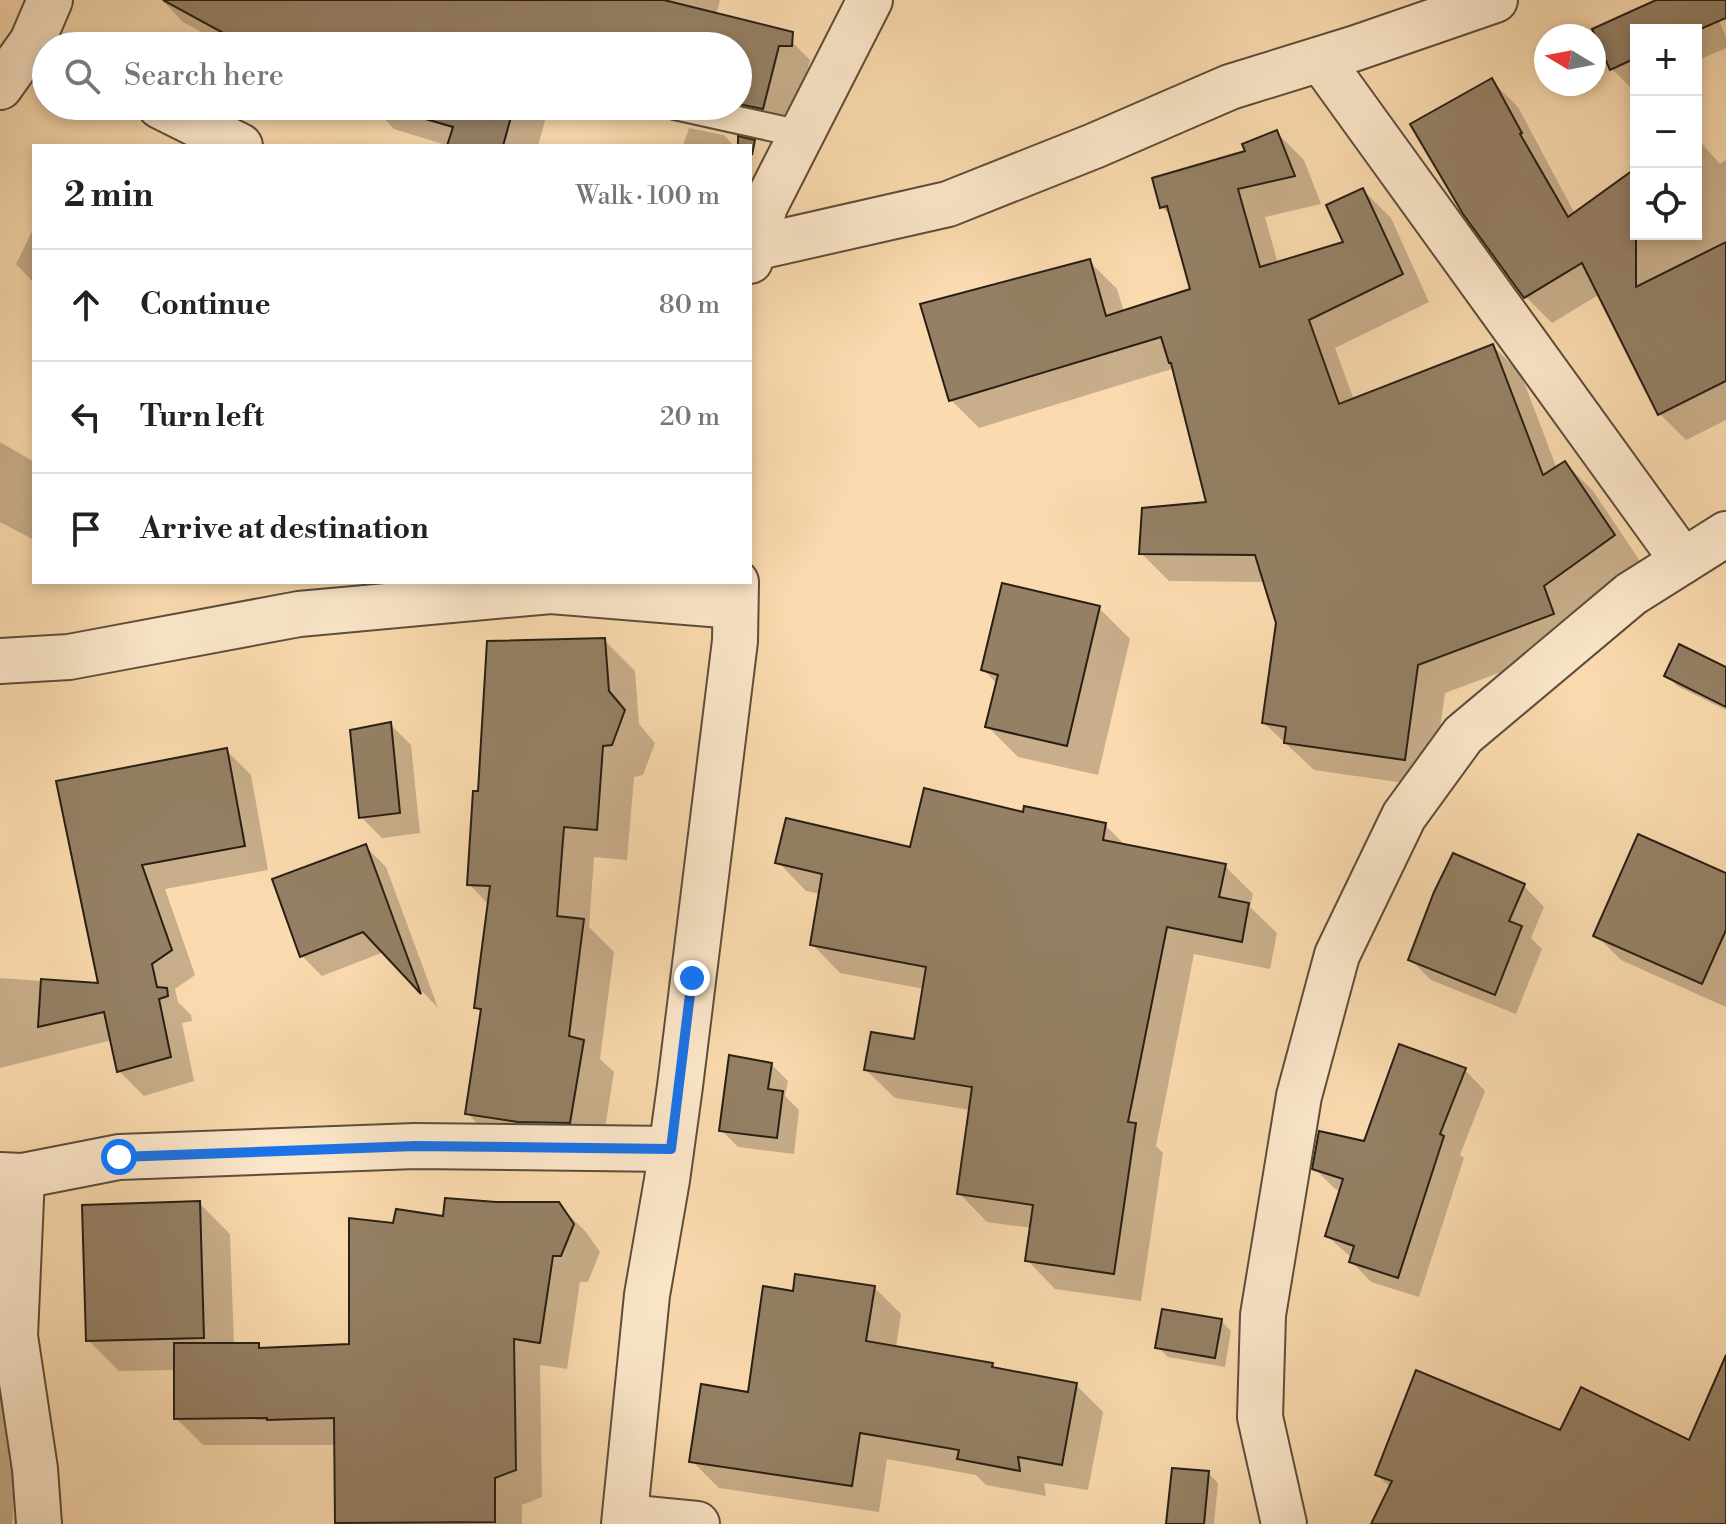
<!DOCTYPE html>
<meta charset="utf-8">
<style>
:root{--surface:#fff;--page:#f2f2f2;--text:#222;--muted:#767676;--line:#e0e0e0}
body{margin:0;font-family:"Libre Bodoni",serif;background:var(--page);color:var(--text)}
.controls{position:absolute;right:24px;top:24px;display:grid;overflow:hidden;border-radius:0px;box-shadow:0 4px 12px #0003}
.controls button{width:72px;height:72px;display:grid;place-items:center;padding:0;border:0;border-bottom:2px solid var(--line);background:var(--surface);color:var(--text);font:40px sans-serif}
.compass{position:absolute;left:1534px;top:24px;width:72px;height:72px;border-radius:50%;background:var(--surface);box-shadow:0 4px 12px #0003;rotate:280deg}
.stop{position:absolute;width:24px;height:24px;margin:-18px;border:6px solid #1a73e8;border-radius:50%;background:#fff}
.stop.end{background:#1a73e8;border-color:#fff;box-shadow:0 2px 8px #0008}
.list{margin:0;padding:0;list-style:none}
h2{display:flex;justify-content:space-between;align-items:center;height:104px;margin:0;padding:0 32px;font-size:34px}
h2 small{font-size:26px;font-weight:400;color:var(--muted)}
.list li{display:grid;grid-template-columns:52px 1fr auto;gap:24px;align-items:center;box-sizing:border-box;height:112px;padding:0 32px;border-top:2px solid var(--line)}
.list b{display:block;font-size:30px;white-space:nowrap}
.list em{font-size:26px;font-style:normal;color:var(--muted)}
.icon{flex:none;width:44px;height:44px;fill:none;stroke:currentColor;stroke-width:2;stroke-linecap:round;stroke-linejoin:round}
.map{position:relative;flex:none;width:1726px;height:1524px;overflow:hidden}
.search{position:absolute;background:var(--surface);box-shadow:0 4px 12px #0003;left:32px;top:32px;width:720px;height:88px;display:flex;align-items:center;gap:20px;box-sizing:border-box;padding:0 28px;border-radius:44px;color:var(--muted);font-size:30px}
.panel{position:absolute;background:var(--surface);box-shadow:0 4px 12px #0003;left:32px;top:144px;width:720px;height:440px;border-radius:0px}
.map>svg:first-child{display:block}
.shadow{fill:#0003}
.building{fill:#958065;stroke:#271f15;stroke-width:2}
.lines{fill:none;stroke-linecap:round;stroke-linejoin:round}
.lane-casing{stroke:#5c4e3b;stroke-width:30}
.street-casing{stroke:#5c4e3b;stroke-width:48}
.lane{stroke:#fce7ca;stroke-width:26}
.street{stroke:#fce7ca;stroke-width:44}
.route{stroke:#1a73e8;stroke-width:10}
</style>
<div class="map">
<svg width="1726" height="1524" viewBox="0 0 1726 1524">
<rect width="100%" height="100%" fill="#fadaae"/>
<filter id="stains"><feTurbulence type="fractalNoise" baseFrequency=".0025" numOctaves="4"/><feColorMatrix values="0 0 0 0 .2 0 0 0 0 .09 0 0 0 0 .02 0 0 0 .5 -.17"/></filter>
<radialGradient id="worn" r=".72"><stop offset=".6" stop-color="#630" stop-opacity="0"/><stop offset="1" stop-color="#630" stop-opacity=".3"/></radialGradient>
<g class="shadow">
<path d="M 162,0 L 720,0 L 716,15 L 782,32 L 810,60 L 792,131 L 694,106 L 738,106 L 738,46 L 227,46 L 183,22 Z"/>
<path d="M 1661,0 L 1706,0 L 1713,7 L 1726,37 L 1726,48 L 1696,61 L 1696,30 L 1636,30 L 1636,88 L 1633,90 L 1612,69 L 1595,30 Z"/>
<path d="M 1492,81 L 1518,107 L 1575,214 L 1636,170 L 1636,234 L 1696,234 L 1696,137 L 1720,164 L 1726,160 L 1726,420 L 1686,440 L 1660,414 L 1600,294 L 1552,323 L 1526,297 L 1465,213 Z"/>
<path d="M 359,106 L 549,106 L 538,146 L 449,146 L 394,129 L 377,111 Z"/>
<path d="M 689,128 L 724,135 L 734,146 L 683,146 Z"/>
<path d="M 1276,132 L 1304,160 L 1321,204 L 1265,217 L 1278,264 L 1346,243 L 1363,190 L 1391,218 L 1429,302 L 1335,348 L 1354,400 L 1493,346 L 1521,374 L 1557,469 L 1565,463 L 1593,491 L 1642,564 L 1571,614 L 1581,642 L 1445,693 L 1432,787 L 1314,770 L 1264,723 L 1278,623 L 1265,582 L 1169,581 L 1141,553 L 1209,504 L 1175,368 L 979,428 L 951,400 L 923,306 L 1089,261 L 1117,289 L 1124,312 L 1192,291 L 1172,217 L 1162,207 Z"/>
<path d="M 34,227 L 34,283 L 16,264 Z"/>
<path d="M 0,442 L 34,462 L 34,540 L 0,522 Z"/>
<path d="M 1099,608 L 1130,639 L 1098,775 L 1018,757 L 987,726 L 997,684 L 983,669 Z"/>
<path d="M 604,640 L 635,671 L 639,724 L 655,743 L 643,775 L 634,777 L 627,860 L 594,857 L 589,927 L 614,952 L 600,1059 L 614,1072 L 601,1153 L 498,1144 L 467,1113 L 482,1013 L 476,1007 L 489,905 L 469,884 L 480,793 Z"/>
<path d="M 1726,669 L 1726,710 L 1677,686 L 1667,675 Z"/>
<path d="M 390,724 L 411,745 L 420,833 L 382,838 L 361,817 Z"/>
<path d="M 226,750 L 251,775 L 268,870 L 165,889 L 195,975 L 175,989 L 178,1002 L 191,1015 L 192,1021 L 182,1023 L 194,1081 L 144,1096 L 119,1071 L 112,1040 L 0,1068 L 0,978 L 100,985 L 59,783 Z"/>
<path d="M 1024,814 L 1105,825 L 1127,847 L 1225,866 L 1253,894 L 1250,907 L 1277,933 L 1270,969 L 1194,954 L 1156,1146 L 1163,1153 L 1141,1301 L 1055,1289 L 1027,1260 L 1032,1228 L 987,1222 L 959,1193 L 971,1110 L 895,1098 L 866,1070 L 916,1041 L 924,989 L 840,973 L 812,944 L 821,894 L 806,891 L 778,862 L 912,850 Z"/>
<path d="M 365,846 L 386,867 L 438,1008 L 384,952 L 322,976 L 301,955 Z"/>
<path d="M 1726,875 L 1726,1007 L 1621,960 L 1596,935 Z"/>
<path d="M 1524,886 L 1544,907 L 1531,938 L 1542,949 L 1516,1014 L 1431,980 L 1410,959 Z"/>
<path d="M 771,1064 L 788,1081 L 785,1096 L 799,1110 L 794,1154 L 738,1147 L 721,1130 Z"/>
<path d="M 1465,1070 L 1485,1091 L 1460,1155 L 1464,1158 L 1419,1297 L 1371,1282 L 1351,1261 L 1352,1258 L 1327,1236 L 1342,1191 L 1335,1189 L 1314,1168 L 1365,1144 Z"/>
<path d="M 199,1203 L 230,1234 L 234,1345 L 258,1345 L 263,1350 L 351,1346 L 395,1225 L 558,1204 L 586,1232 L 600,1252 L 588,1282 L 580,1282 L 567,1369 L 540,1365 L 542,1497 L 522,1505 L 522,1524 L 337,1524 L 336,1445 L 203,1445 L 176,1418 L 176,1370 L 119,1371 L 88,1340 Z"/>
<path d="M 874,1287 L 901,1314 L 896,1348 L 992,1365 L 998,1371 L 1076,1385 L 1103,1412 L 1088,1490 L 1044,1483 L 1046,1496 L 986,1485 L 976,1475 L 887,1459 L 879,1512 L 719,1488 L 692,1461 L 750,1394 L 795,1293 Z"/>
<path d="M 1221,1321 L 1231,1331 L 1225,1367 L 1168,1357 L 1158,1347 Z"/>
<path d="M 0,1356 L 18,1451 L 12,1524 L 0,1524 Z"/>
<path d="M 1726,1360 L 1726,1524 L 1380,1524 L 1391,1488 L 1377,1475 L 1561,1433 L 1690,1443 Z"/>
<path d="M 1208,1473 L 1218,1483 L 1214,1524 L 1168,1524 Z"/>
</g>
<g class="building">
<path d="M 163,0 L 664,0 L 793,32 L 792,46 L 779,46 L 763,109 L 738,104 L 738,46 L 247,46 Z"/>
<path d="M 1656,0 L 1726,0 L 1726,18 L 1696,31 L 1636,30 L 1636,58 L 1610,70 L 1592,29 Z"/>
<path d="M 1492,78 L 1522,133 L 1520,134 L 1568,217 L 1636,168 L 1636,287 L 1726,242 L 1726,381 L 1658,415 L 1582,263 L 1524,298 L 1463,214 L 1410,124 Z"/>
<path d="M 381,106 L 514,106 L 503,146 L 447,146 L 453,127 Z"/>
<path d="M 1277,130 L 1295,176 L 1238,189 L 1260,267 L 1343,242 L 1326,205 L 1363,188 L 1403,274 L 1309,320 L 1339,404 L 1493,344 L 1543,475 L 1565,461 L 1615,535 L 1544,586 L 1554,614 L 1418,665 L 1405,760 L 1284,743 L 1286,727 L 1262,723 L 1276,623 L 1255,555 L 1139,554 L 1142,508 L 1206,502 L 1171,363 L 1169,363 L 1161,337 L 949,401 L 920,304 L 1090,259 L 1106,316 L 1190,289 L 1167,206 L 1160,208 L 1152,178 L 1245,151 L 1242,144 Z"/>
<path d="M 738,136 L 755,140 L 752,155 L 750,146 L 738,146 Z"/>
<path d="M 1002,583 L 1100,606 L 1067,746 L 985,727 L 998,675 L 981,670 Z"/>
<path d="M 605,638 L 609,691 L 625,710 L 612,745 L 603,746 L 597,830 L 564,827 L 557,916 L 584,919 L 569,1036 L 584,1040 L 570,1123 L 518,1122 L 465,1114 L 481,1009 L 474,1008 L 490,886 L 467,885 L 473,791 L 478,791 L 487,641 Z"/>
<path d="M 1679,644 L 1726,667 L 1726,707 L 1664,676 Z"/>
<path d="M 391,722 L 400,813 L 359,818 L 350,730 Z"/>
<path d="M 227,748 L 245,846 L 142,865 L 172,950 L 152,964 L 157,987 L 167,988 L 168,996 L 159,999 L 171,1057 L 117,1072 L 104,1012 L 38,1027 L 41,979 L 98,983 L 56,781 Z"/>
<path d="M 924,788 L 1023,812 L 1024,806 L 1106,823 L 1103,840 L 1226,864 L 1219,897 L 1249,903 L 1242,942 L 1167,927 L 1128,1122 L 1136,1123 L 1114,1274 L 1025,1261 L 1033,1205 L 957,1194 L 972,1087 L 864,1070 L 871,1032 L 914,1039 L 926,967 L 810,945 L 822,874 L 775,863 L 786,818 L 910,847 Z"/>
<path d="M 1638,834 L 1726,873 L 1726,930 L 1702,984 L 1593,936 Z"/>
<path d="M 366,844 L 421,994 L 363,932 L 300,957 L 272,879 Z"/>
<path d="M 1453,853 L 1525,884 L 1509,921 L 1522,926 L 1495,995 L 1408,960 L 1434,892 Z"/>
<path d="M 1399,1044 L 1466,1068 L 1440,1134 L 1444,1136 L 1398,1278 L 1349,1262 L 1354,1246 L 1325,1236 L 1343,1179 L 1312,1169 L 1319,1131 L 1364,1141 Z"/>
<path d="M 729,1055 L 772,1063 L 768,1089 L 783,1091 L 777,1138 L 719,1131 Z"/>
<path d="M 445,1198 L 496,1202 L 559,1202 L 574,1224 L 561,1256 L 553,1256 L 540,1343 L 514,1339 L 516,1470 L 495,1478 L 495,1522 L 335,1523 L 334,1418 L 267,1420 L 267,1418 L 174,1419 L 174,1343 L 259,1343 L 259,1348 L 349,1344 L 349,1218 L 393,1223 L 396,1209 L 443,1216 Z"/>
<path d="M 200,1201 L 204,1338 L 86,1341 L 82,1205 Z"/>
<path d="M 795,1274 L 875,1286 L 866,1341 L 993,1363 L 992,1367 L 1077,1383 L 1062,1465 L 1018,1457 L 1020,1471 L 957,1459 L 959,1450 L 860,1433 L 852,1486 L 689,1462 L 701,1384 L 748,1392 L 763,1286 L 793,1291 Z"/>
<path d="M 1162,1309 L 1222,1319 L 1215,1358 L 1155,1348 Z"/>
<path d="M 1726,1355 L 1726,1524 L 1371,1524 L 1392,1481 L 1375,1475 L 1416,1370 L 1560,1430 L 1581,1387 L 1689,1440 Z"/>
<path d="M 1172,1468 L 1209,1471 L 1204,1524 L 1166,1524 Z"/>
</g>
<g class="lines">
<defs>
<path id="lane" d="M 675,106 L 801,134"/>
<g id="street">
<path d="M 1321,60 L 1683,561"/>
<path d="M 0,87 L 32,42 L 50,0"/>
<path d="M 160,106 L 240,146"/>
<path d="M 754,248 L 948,204 L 1094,146 L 1230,87 L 1356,48 L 1495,0"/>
<path d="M 750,261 L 765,206 L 870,0"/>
<path d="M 0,661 L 69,657 L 299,614 L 551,591 L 735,606"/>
<path d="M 0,1175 L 22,1176 L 119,1157 L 415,1146 L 671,1149"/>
<path d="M 22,1176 L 15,1336 L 35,1469 L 39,1524"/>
<path d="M 625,1517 L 697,1524"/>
<path d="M 624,1524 L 647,1295 L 667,1180 L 680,1086 L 735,641 L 736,582"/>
<path d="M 1284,1524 L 1260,1417 L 1263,1315 L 1299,1096 L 1337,955 L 1404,816 L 1463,735 L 1631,594 L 1726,534"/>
</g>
</defs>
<use href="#lane" class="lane-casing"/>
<use href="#street" class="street-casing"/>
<use href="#lane" class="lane"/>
<use href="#street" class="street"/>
</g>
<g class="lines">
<path class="route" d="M 119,1157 L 415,1146 L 671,1149 L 692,978"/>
</g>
<rect width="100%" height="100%" filter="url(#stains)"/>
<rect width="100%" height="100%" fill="url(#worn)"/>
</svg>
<div class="controls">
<button>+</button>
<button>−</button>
<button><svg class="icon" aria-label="locate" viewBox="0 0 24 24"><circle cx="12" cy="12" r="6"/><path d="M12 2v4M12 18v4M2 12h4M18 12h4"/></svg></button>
</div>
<svg class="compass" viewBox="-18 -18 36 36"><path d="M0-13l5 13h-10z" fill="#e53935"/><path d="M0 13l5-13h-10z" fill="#767676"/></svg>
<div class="stop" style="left:119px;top:1157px"></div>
<div class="stop end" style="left:692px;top:978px"></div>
<div class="search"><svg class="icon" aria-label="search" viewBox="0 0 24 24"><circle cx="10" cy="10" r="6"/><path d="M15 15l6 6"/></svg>Search here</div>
<section class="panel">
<h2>2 min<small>Walk · 100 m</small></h2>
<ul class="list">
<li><svg class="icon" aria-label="ahead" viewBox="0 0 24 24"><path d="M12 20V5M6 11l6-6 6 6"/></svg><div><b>Continue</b></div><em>80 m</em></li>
<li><svg class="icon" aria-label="left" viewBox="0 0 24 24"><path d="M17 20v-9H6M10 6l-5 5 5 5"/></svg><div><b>Turn left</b></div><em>20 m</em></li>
<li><svg class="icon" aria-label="arrive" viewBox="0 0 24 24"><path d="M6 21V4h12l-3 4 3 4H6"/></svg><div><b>Arrive at destination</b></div></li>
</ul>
</section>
</div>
